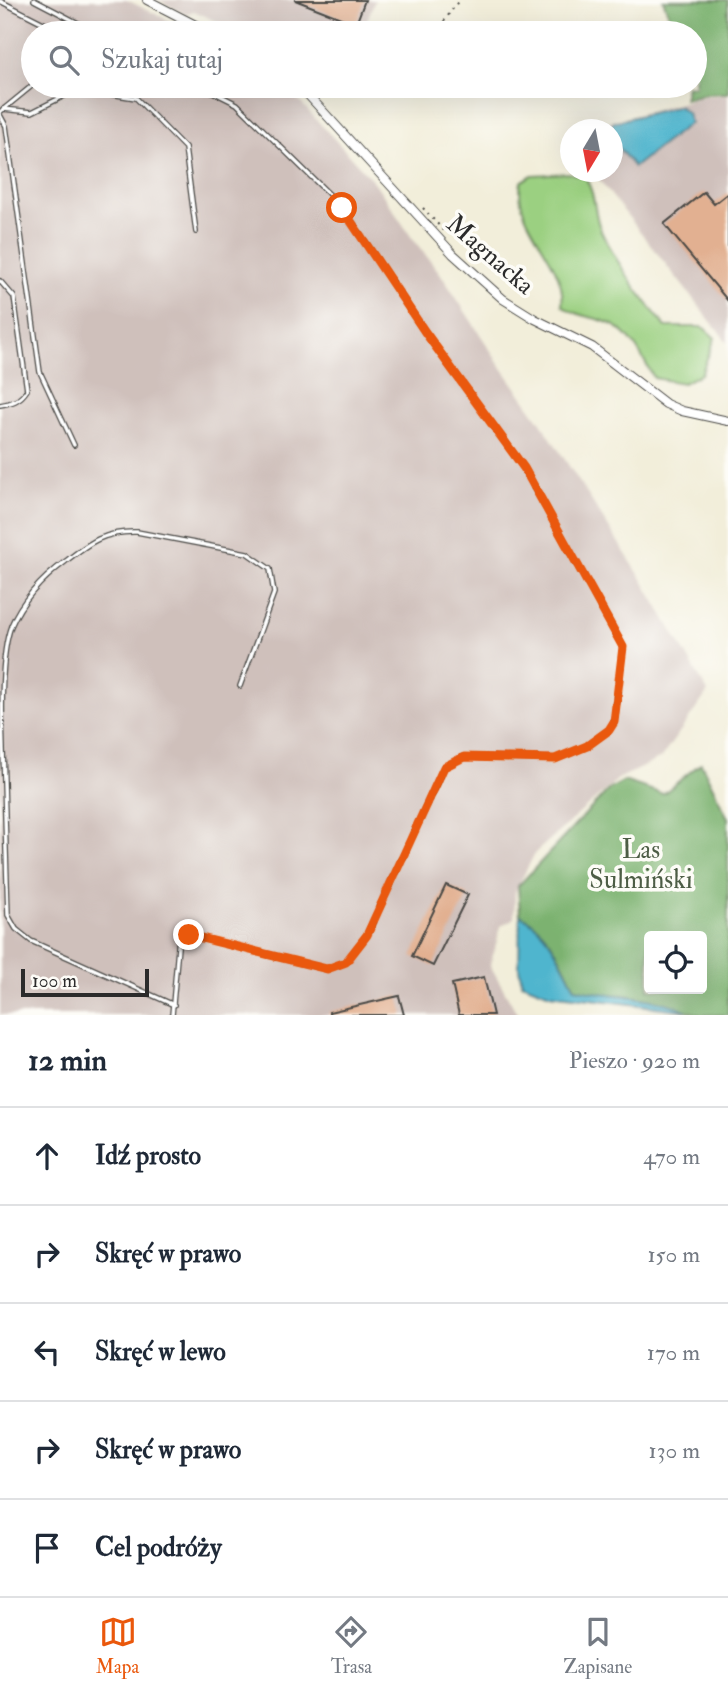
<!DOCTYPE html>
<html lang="pl">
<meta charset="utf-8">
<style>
:root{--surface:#fff;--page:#f6f6f7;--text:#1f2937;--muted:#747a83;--line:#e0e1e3;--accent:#ea580c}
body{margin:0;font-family:"IM FELL Double Pica",serif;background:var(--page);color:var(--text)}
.controls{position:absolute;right:21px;bottom:21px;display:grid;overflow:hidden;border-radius:7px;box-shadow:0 7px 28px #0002}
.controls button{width:63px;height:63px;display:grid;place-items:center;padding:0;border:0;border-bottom:2px solid var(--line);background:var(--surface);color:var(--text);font:35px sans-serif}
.compass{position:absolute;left:560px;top:119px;width:63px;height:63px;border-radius:50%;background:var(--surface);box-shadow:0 7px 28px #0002;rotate:190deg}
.scale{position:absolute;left:21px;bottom:18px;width:128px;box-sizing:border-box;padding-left:7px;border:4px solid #2b2b2b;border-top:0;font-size:19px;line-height:24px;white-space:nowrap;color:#2b2b2b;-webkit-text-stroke:5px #fdfcf7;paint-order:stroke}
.stop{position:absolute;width:21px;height:21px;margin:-16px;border:5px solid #ea580c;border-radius:50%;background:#fff}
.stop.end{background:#ea580c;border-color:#fff;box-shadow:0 2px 7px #0008}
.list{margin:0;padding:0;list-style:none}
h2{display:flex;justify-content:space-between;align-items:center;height:91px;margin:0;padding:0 28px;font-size:30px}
h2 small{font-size:23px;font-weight:400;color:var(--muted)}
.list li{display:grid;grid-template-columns:46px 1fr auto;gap:21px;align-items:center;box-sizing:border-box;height:98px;padding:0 28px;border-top:2px solid var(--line)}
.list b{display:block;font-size:26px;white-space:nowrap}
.list em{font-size:23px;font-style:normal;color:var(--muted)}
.icon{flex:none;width:38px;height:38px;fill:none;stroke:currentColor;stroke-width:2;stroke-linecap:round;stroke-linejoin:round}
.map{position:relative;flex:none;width:728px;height:1015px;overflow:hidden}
.search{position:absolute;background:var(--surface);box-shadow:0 7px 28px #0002;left:21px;right:21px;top:21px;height:77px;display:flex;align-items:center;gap:18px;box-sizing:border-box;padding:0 24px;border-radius:38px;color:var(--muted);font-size:26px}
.sheet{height:581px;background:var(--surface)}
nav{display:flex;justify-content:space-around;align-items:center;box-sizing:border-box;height:98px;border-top:2px solid var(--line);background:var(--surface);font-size:19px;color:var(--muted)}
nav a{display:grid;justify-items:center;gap:4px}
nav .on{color:var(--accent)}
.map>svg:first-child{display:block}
.industrial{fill:#cfc0bb}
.green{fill:#9bd081;stroke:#637e56;stroke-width:2}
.forest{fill:#7cb26f;stroke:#546e4d;stroke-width:2;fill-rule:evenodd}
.water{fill:#50b5ce;stroke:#3e707c;stroke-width:2}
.building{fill:#e2b091}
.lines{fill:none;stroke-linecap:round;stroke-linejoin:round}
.service-casing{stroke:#494845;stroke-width:6}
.minor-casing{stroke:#494845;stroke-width:10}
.path{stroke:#494845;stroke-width:2;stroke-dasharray:2 5;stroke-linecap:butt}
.service{stroke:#fff;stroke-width:3.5}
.minor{stroke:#fff;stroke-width:8}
.route{stroke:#ea580c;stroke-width:9}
.labels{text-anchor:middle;stroke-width:7;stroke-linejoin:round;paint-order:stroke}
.street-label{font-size:26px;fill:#2b2b2b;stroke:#fdfcf7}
.park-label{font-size:26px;fill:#4d5d45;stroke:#fdfcf7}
</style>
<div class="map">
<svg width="728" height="1015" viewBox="0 0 728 1015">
<rect width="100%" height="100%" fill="#fdfcf7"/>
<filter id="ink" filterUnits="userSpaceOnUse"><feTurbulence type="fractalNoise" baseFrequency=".0143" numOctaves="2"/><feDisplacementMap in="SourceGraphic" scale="14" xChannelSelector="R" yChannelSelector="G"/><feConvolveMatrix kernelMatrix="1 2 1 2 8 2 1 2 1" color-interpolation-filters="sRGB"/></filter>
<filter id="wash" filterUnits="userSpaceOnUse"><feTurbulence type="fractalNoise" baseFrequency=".00686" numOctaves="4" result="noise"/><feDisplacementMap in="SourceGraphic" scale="28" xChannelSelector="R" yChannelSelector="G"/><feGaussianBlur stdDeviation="1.57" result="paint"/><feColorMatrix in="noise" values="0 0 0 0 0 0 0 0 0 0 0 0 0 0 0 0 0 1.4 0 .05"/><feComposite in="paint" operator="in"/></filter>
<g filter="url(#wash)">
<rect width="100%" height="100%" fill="#f2eeda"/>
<g class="industrial">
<path d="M 0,0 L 127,0 L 194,33 L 33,33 L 33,86 L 281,86 L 301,103 L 375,183 L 412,238 L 440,273 L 502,368 L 540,421 L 642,579 L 708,692 L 661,758 L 618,779 L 535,853 L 515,892 L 514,918 L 501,926 L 490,965 L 518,1015 L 0,1015 Z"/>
<path d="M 158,0 L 375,0 L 362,33 L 242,33 L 194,11 L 185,14 Z"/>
<path d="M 728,95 L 728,343 L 593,172 L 612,172 L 612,130 L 580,130 L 705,96 Z"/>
</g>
<path class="green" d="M 569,173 L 585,177 C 597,196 593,215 602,233 C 619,267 642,298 666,327 L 703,327 L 715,338 L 701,374 L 683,383 L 654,378 C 643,359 633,336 613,325 C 596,316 577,318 562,305 C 568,261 512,225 521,182 L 532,175 Z"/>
<g class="forest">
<path d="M 663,0 L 728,0 L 728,93 L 705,94 L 684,99 L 687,86 L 695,86 L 695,33 L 676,33 Z"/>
<path d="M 701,763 L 728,818 L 728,1015 L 700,1015 L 665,1003 L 626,995 L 597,994 L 575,988 C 561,960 550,930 520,915 L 518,886 L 608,790 L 624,781 L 663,794 ZM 649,936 L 702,936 L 702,989 L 649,989 Z"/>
</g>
<g class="water">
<path d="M 679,106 L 687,113 L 690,123 L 634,167 L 613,141 L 612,130 L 609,129 L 614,122 Z"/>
<path d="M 520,915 C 550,930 560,960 575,988 C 612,998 653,994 687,1011 L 550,994 L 522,983 L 519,968 Z"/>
</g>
<g id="blocks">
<g class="building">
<path d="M 295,0 L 365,0 L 356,24 Z"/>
<path d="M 704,192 L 714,204 L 728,193 L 728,301 L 664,224 Z"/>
<path d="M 446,885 L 468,895 L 433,966 L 412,956 Z"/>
<path d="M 484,977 L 493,1015 L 459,1015 L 452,984 Z"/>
<path d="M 399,996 L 404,1015 L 329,1015 L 329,1012 Z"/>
</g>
</g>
</g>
<g filter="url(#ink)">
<use href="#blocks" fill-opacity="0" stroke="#494845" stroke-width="2"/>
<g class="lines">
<defs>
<g id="service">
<path d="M 34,0 L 97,33"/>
<path d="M 0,1 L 63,33"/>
<path d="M 3,109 L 32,112 L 78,89 L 136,98 L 185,148 L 196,232"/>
<path d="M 0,112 L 33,85"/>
<path d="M 0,115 L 6,126 L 40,372 L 74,445"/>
<path d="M 0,281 L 14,297 L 27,390 C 20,401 12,403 0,405"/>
<path d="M 174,1005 L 31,941 L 16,929 L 8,915 C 6,860 5,804 3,749 C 2,716 0,656 11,626 C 22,600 43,578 66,561 C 90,542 105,531 137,532 L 247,553 L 270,569 L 274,593 L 240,686"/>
<path d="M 172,1015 L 179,936 L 189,935 L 327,969 L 346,962 L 367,935 L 444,767 L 464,757 L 556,759 L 587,746 L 609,730 L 614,722 L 623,647 L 524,468 L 425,332 L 342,207 L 237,104 L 201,86"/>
</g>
<g id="minor">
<path d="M 147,0 L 211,33"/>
<path d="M 300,86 L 453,254 L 503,299 L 535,319 L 592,347 L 666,404 L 682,411 L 728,421"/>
</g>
</defs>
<use href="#service" class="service-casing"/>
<use href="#minor" class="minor-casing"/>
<g class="path">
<path d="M 436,33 L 459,0"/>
<path d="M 423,208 L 445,232"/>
</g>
<use href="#service" class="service"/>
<use href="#minor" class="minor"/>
</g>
</g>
<g class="lines" filter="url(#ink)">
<path class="route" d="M 189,935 L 327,969 L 346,962 L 367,935 L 444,767 L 464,757 L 555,759 L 587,746 L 609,730 L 614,722 L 623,647 L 524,468 L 425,332 L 342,208"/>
</g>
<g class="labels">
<g class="street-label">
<text transform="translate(491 254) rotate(41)" y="9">Magnacka</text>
</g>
<g class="park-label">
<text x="641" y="858">Las<tspan x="641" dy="30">Sulmiński</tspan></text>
</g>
</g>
</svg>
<div class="controls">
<button><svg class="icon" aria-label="locate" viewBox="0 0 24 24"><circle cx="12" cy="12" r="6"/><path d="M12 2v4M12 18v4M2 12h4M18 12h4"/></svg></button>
</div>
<svg class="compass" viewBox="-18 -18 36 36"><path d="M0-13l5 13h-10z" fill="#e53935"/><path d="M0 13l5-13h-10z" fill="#747a83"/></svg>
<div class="scale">100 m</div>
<div class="stop" style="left:342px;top:208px"></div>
<div class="stop end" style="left:189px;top:935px"></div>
<div class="search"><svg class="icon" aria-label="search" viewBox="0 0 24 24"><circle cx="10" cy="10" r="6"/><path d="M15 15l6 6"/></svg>Szukaj tutaj</div>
</div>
<section class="sheet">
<h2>12 min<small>Pieszo · 920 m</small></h2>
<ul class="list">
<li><svg class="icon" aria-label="ahead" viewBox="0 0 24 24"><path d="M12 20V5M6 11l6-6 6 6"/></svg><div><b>Idź prosto</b></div><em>470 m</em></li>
<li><svg class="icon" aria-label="right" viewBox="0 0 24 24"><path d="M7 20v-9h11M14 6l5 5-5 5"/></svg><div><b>Skręć w prawo</b></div><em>150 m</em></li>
<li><svg class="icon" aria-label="left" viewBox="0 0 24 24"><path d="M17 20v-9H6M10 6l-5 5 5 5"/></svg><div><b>Skręć w lewo</b></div><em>170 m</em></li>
<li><svg class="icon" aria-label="right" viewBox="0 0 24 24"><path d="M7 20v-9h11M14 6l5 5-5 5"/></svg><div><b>Skręć w prawo</b></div><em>130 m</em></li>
<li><svg class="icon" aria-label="arrive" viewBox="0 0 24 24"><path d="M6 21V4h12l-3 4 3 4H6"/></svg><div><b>Cel podróży</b></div></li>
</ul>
</section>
<nav>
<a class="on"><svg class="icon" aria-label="map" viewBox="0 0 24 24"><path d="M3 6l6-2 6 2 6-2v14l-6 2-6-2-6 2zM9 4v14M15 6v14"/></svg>Mapa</a>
<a><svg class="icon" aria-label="directions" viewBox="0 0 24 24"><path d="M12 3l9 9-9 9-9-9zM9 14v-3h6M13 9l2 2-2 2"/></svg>Trasa</a>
<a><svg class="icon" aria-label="saved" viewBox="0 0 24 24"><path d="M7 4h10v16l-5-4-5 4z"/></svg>Zapisane</a>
</nav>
